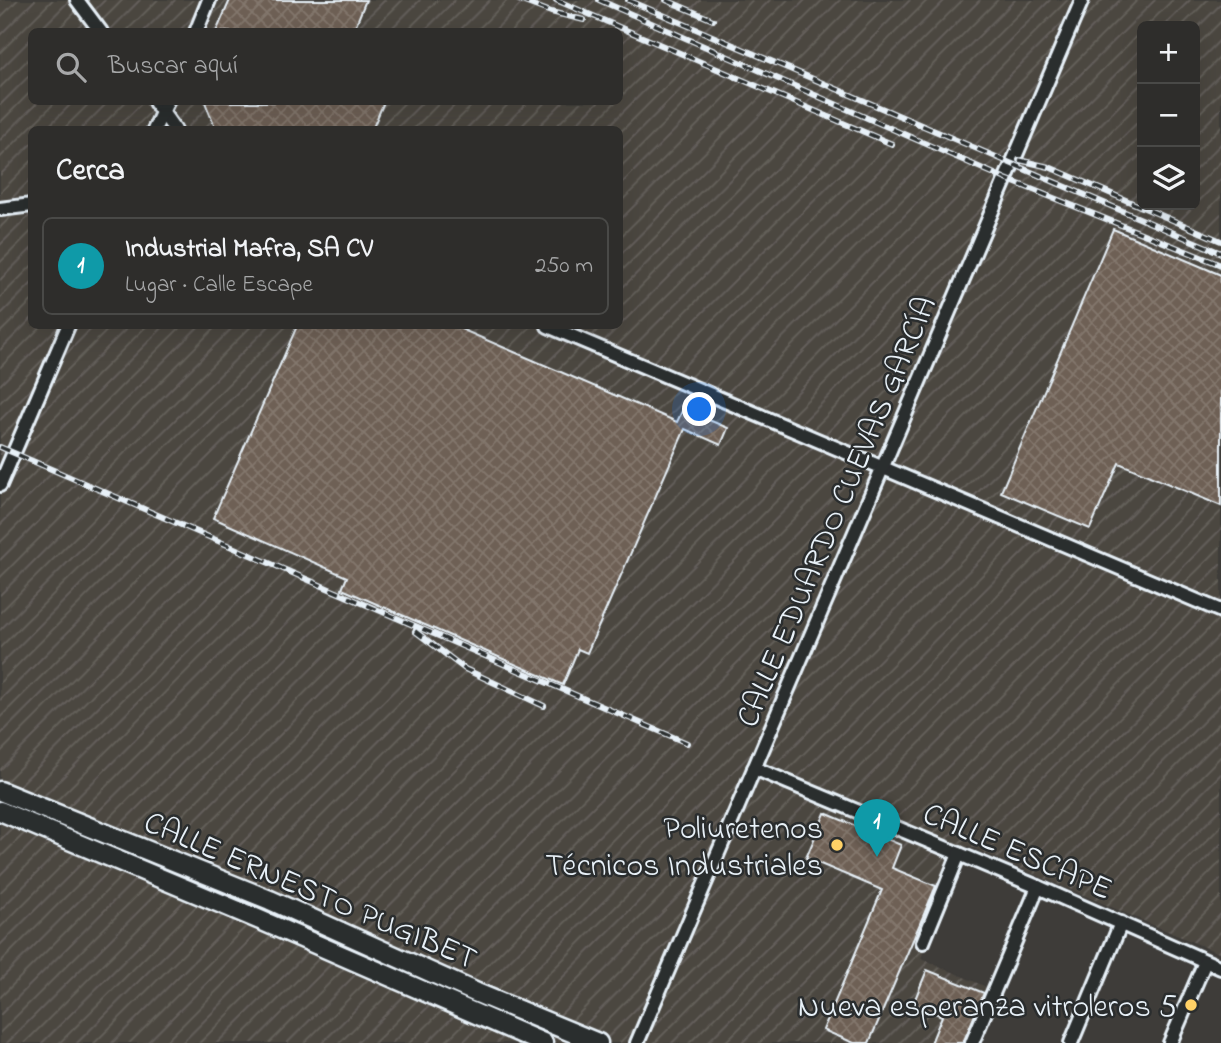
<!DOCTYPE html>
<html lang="es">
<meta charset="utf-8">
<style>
:root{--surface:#2e2d2b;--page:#363533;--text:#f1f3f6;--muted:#a7a8a9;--line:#494947;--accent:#e69b98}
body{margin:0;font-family:"Indie Flower",sans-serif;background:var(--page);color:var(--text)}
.controls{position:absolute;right:21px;top:21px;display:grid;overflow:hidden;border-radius:10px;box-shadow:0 7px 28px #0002}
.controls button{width:63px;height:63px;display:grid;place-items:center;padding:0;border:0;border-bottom:2px solid var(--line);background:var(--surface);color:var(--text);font:35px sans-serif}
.you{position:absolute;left:700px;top:410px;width:24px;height:24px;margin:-18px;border:5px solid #fff;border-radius:50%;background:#1a73e8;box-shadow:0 0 0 10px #1a73e833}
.badge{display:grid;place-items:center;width:46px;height:46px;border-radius:50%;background:var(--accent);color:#fff;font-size:23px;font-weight:700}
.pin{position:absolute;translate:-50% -58px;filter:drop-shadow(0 2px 4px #0008)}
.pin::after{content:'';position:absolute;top:37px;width:24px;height:21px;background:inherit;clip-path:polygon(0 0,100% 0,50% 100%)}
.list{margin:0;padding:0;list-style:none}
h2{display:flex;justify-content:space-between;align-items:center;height:91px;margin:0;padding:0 28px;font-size:30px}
h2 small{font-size:23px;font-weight:400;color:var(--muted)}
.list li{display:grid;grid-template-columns:46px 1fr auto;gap:21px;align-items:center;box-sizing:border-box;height:98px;margin:0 14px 14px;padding:0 14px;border:2px solid var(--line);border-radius:10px}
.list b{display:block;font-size:26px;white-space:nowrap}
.list p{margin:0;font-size:23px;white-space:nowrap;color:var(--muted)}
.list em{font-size:23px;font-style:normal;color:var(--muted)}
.icon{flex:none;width:38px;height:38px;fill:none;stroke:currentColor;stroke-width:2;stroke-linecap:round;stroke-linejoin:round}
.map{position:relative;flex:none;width:1221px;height:1043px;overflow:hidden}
.search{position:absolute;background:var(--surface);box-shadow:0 7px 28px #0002;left:28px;top:28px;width:595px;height:77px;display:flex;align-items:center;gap:18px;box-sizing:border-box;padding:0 24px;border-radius:10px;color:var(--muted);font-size:26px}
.panel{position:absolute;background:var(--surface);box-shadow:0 7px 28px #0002;left:28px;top:126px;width:595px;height:203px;border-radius:10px}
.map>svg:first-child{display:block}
.industrial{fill:url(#industrial-furrows);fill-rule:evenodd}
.building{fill:url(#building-cross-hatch);stroke:#e8f1f8;stroke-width:2}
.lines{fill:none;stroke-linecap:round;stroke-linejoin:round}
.street-casing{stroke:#e8f1f8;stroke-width:18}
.secondary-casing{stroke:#e8f1f8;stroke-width:23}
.street{stroke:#2a2d2e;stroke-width:12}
.secondary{stroke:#2a2d2e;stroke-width:18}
.rail-casing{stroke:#e8f1f8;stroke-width:6}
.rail{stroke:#2a2d2e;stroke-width:3.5;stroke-dasharray:10;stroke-linecap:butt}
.poi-dot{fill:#ffd166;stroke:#2a2d2e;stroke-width:2.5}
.labels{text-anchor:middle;stroke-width:5;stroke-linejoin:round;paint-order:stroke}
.street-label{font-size:32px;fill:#e8f1f8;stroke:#2a2d2e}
.poi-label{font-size:32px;fill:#e8f1f8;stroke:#2a2d2e;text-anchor:end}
</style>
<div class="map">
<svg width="1221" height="1043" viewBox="0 0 1221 1043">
<defs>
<pattern id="industrial-furrows" width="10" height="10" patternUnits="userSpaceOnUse" patternTransform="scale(1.75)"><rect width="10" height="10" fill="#4c4741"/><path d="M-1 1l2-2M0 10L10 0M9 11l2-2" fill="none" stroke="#66625d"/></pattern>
<pattern id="building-cross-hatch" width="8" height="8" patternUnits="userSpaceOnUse" patternTransform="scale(1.75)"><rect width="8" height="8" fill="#6e6054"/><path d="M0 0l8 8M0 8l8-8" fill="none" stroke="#83776d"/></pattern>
</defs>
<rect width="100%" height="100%" fill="#3e3c39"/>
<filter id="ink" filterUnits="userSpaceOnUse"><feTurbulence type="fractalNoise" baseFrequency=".0143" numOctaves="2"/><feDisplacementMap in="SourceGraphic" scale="14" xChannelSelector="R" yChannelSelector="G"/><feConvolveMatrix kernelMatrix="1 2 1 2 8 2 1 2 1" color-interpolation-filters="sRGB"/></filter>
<g filter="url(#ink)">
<path class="industrial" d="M 0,0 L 1221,0 L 1221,954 L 968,846 L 921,958 L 993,990 L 969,1043 L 0,1043 ZM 1142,26 L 1195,26 L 1195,205 L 1142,205 ZM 32,32 L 620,32 L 620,102 L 32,102 ZM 32,130 L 620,130 L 620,326 L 32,326 Z"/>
<g class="building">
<path d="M 230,0 L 366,0 L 353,32 L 216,32 Z"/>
<path d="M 205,102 L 384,102 L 372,130 L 216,130 Z"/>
<path d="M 1113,229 L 1221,275 L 1221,506 L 1119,463 L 1090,529 L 1001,492 Z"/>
<path d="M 297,326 L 454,326 L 677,422 L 683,409 L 728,428 L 721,445 L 685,429 L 587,653 L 578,649 L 563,685 L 342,589 L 347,577 L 213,518 Z"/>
<path d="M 825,813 L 901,845 L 892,868 L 936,886 L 869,1043 L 854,1043 L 823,1030 L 882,890 L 806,858 Z"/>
<path d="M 927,970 L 984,993 L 963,1043 L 931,1043 L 942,1016 L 913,1004 Z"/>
</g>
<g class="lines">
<defs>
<g id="street">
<path d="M 77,0 L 101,32"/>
<path d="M 196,32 L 209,0"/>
<path d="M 155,102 L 175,130"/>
<path d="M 154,130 L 167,102"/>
<path d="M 0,209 L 32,205"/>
<path d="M 548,326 L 1221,611"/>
<path d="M 0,485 L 68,326"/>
<path d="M 754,768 L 1038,887 L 1221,968"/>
<path d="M 923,942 L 959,854"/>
<path d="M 637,1043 L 1082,0"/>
<path d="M 972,1043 L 1038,887"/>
<path d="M 1071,1043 L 1121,923"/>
<path d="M 1170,1043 L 1205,962"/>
</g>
<g id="secondary">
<path d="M 0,791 L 270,900 L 477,993 L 598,1043"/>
<path d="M 0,811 L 260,920 L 543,1043"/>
</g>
</defs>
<use href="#street" class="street-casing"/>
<use href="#secondary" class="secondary-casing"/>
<use href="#street" class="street"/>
<use href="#secondary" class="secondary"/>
<defs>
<g id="rail">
<path d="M 519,0 L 551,12 L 584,20"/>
<path d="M 556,0 L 892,144"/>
<path d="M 599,0 L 1006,179 L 1221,265"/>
<path d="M 628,0 L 1221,253"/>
<path d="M 666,0 L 713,20"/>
<path d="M 1019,160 L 1049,167 L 1221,241"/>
<path d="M 0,447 L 687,743"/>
<path d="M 415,631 L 465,669 L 544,706"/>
</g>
</defs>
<use href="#rail" class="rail-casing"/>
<use href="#rail" class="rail"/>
</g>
</g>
<g class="poi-dot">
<circle cx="837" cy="845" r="7"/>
<circle cx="1191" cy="1005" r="7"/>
</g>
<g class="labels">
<g class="street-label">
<text transform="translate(835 511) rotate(-67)" y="11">CALLE EDUARDO CUEVAS GARCÍA</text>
<text transform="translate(1018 850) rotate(23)" y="11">CALLE ESCAPE</text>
<text transform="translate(311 889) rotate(23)" y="11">CALLE ERNESTO PUGIBET</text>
</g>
<g class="poi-label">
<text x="823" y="838">Poliuretenos<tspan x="823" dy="37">Técnicos Industriales</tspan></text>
<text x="1177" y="1016">Nueva esperanza vitroleros 5</text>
</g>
</g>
</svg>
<div class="controls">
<button>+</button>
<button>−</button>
<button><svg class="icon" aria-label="layers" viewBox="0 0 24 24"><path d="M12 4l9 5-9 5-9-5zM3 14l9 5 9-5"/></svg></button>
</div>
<div class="you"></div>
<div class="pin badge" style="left:877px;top:857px;background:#0f9aa8">1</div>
<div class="search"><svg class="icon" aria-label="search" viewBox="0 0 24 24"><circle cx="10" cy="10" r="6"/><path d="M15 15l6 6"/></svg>Buscar aquí</div>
<section class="panel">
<h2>Cerca<small></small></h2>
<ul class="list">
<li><span class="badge" style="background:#0f9aa8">1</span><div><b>Industrial Mafra, SA CV</b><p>Lugar · Calle Escape</p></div><em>250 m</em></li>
</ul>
</section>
</div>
